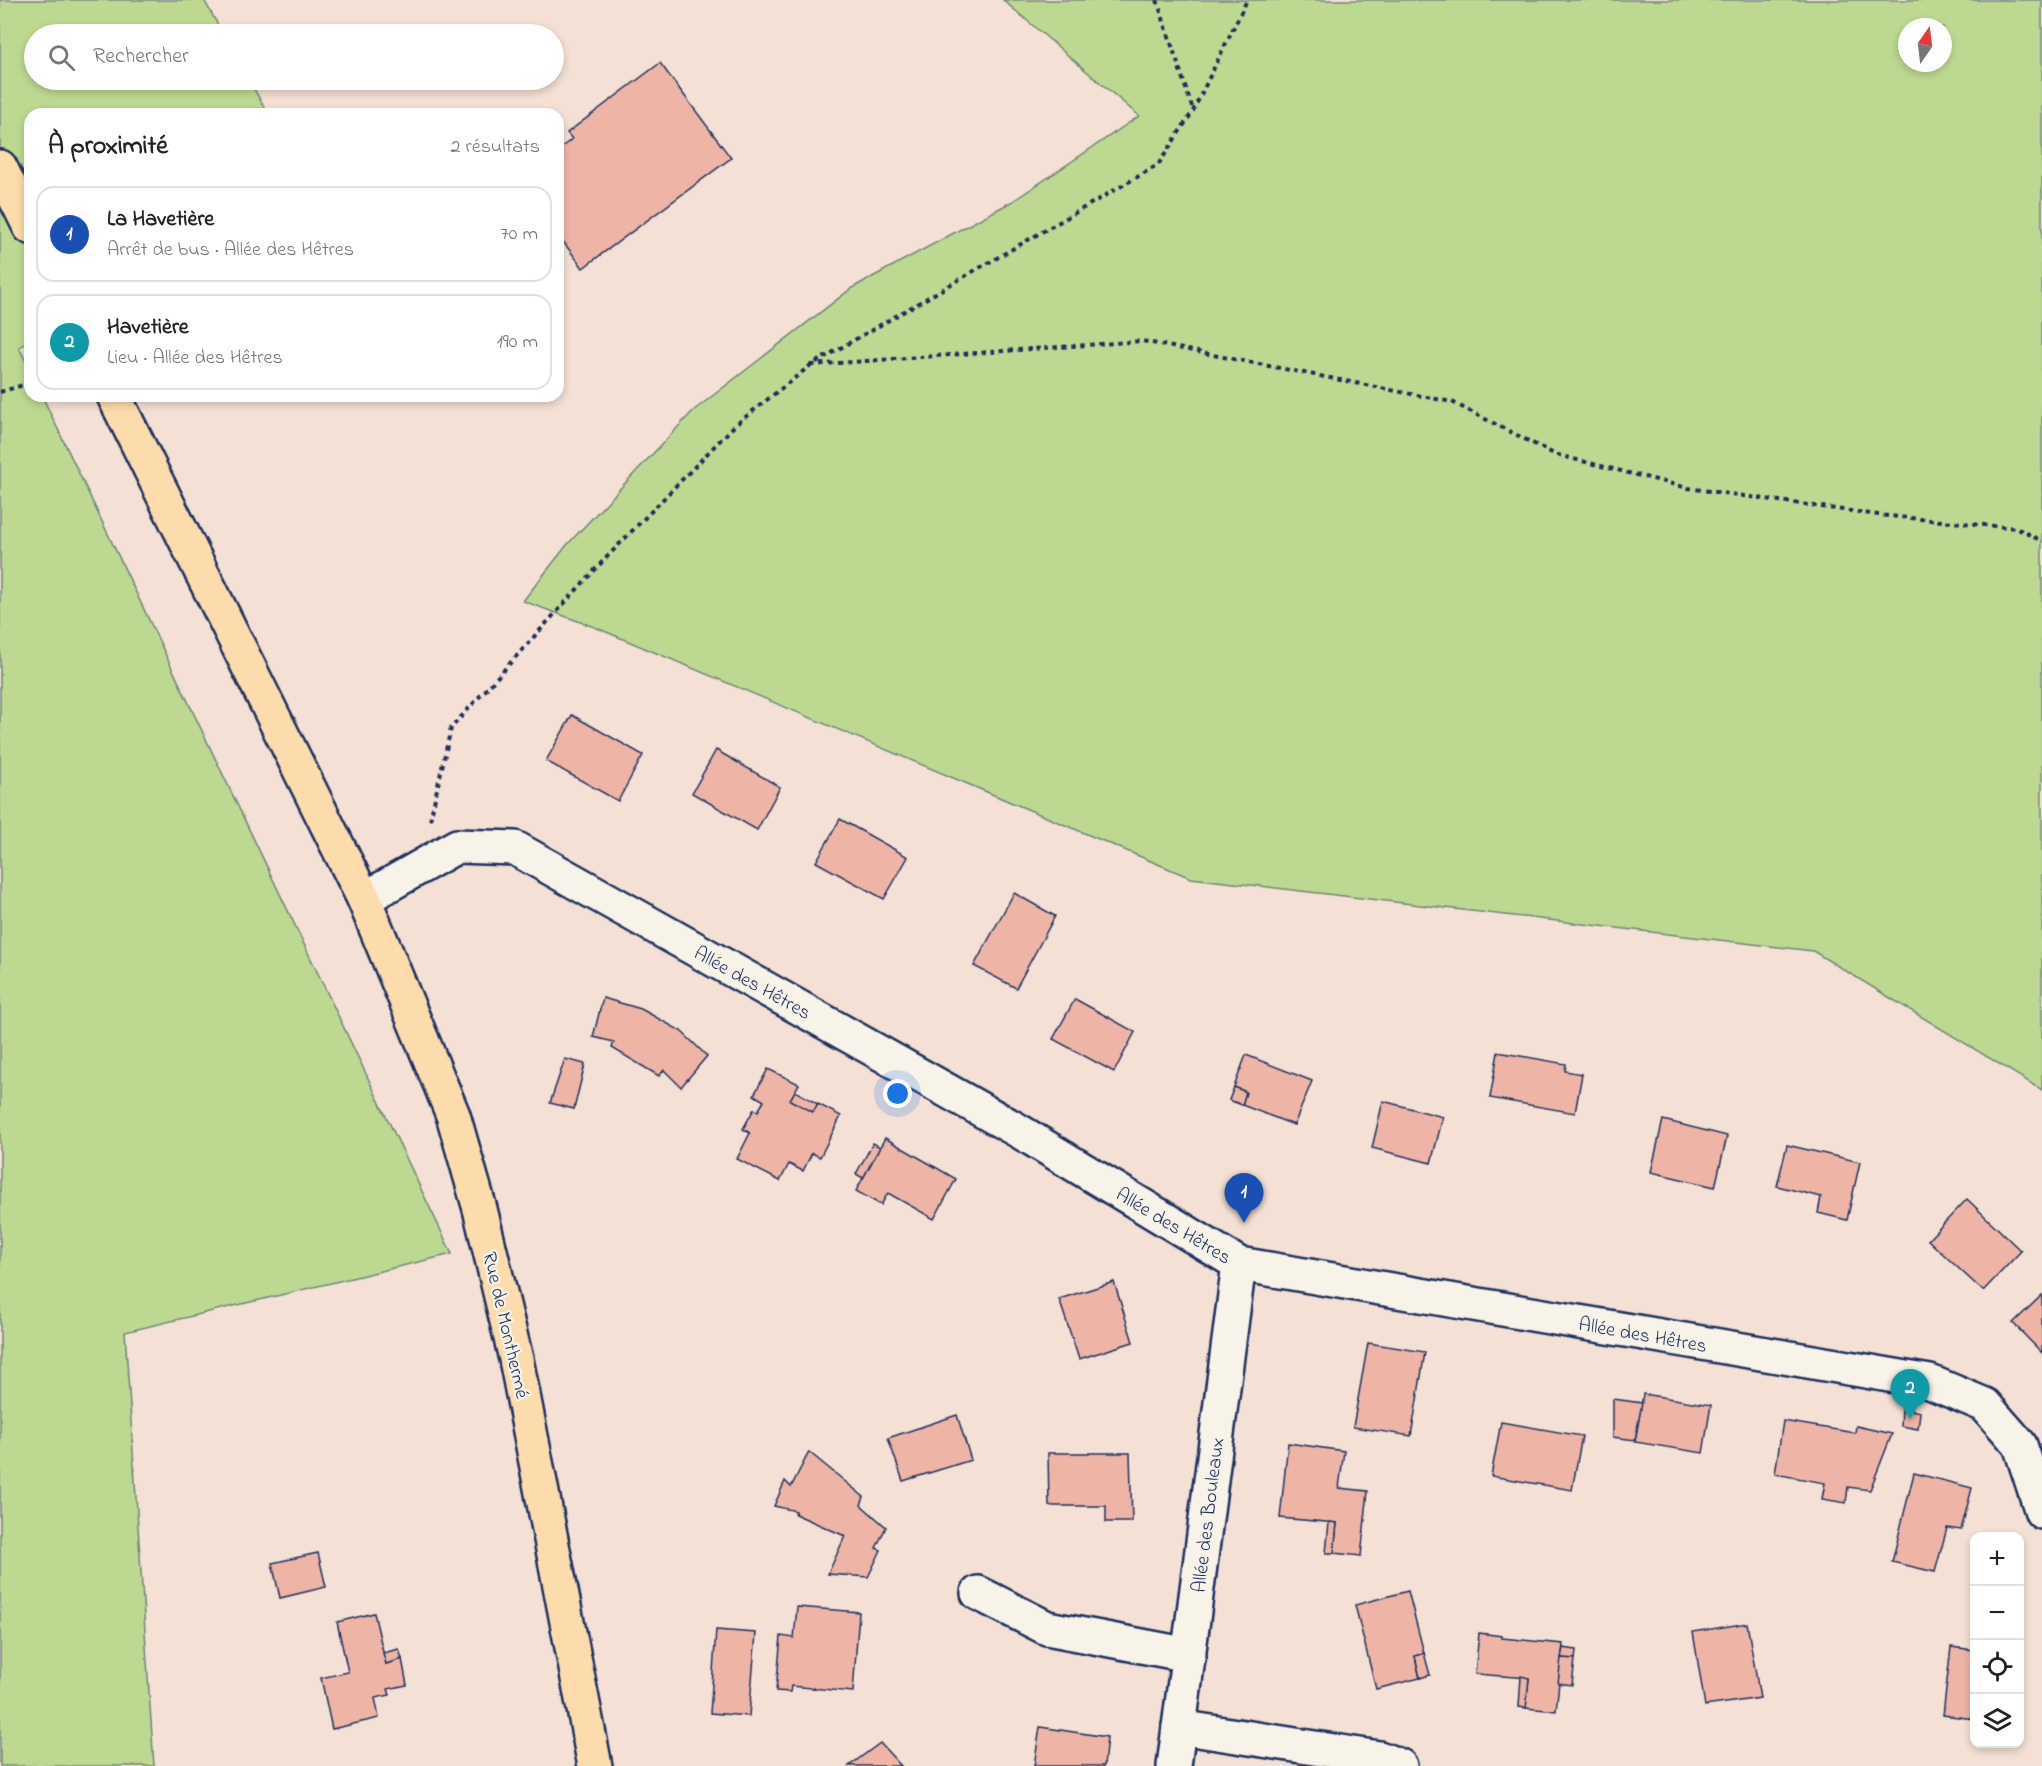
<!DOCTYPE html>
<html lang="fr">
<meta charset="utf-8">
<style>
:root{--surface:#fff;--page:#f6f6f6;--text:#222;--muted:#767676;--line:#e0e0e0;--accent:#b45309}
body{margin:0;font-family:"Indie Flower",sans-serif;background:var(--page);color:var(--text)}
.controls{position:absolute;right:18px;bottom:18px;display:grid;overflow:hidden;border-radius:12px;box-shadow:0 3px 9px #0003}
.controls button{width:54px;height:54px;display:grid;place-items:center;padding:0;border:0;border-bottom:2px solid var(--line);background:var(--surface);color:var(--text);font:30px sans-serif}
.compass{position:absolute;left:1898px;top:18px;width:54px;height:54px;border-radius:50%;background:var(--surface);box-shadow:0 3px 9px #0003;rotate:14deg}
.you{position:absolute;left:898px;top:1094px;width:21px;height:21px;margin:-15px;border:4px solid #fff;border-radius:50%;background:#1a73e8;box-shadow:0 0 0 9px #1a73e833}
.badge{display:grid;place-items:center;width:39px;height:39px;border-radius:50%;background:var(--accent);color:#fff;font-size:20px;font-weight:700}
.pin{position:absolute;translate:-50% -50px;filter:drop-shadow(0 2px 3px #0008)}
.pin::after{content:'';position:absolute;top:32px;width:21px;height:18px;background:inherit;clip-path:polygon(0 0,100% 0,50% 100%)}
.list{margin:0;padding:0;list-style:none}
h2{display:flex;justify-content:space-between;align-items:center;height:78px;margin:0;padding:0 24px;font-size:26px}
h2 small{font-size:20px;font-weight:400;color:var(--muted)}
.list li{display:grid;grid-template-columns:39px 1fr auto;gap:18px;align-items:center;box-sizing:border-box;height:96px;margin:0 12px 12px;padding:0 12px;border:2px solid var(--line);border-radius:18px}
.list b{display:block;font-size:22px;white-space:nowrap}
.list p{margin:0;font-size:20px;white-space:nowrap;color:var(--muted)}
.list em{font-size:20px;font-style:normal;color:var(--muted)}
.icon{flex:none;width:33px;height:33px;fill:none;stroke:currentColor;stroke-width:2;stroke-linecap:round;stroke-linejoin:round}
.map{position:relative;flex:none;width:2042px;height:1766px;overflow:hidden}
.search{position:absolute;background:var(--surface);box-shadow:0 3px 9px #0003;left:24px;top:24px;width:540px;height:66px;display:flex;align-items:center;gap:15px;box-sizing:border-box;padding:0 21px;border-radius:33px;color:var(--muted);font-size:22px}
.panel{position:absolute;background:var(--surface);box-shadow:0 3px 9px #0003;left:24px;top:108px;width:540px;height:294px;border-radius:18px}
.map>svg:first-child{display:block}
.green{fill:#bdd991;stroke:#6c8478;stroke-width:1.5;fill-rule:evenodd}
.building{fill:#eeb5a7;stroke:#1b2f5e;stroke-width:1.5}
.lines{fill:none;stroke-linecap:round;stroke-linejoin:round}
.minor-casing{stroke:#1b2f5e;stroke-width:38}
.major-casing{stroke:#1b2f5e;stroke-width:38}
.path{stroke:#1b2f5e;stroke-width:4;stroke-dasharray:4.5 4.5;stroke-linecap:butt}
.minor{stroke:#f7f3e8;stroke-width:33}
.major{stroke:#fcdcac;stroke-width:33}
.labels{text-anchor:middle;stroke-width:4.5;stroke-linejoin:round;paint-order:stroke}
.street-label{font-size:20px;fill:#1b2f5e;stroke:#f7f3e8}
</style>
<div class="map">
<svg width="2042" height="1766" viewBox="0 0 2042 1766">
<rect width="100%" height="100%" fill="#f4e0d4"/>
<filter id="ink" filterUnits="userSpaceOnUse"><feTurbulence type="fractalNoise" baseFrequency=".0167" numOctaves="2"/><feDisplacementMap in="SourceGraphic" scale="12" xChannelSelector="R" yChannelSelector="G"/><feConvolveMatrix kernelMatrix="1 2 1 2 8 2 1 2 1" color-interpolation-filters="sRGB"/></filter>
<g filter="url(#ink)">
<g class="green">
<path d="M 0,0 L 204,0 L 223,34 L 34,34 L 34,80 L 249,80 L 268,114 L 30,114 L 30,341 L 19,347 L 30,370 L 30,396 L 42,396 L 452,1254 L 125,1332 L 154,1766 L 0,1766 Z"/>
<path d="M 1003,0 L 2042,0 L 2042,1090 L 1813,951 L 1191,878 L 597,628 L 523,601 L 567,545 L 693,411 L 852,288 L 1013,201 L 1139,116 ZM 1907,27 L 1943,27 L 1943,63 L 1907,63 Z"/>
</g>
<g class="building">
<path d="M 660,63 L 731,158 L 583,268 L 558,235 L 558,150 L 572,139 L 567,133 Z"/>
<path d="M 572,715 L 643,755 L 618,801 L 546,761 Z"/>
<path d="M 716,750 L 780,787 L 757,830 L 692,793 Z"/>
<path d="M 840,819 L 908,857 L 884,899 L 816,862 Z"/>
<path d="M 1014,893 L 1055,916 L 1016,988 L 974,966 Z"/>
<path d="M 603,998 L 641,1009 L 681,1031 L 707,1056 L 681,1087 L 664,1070 L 659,1076 L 612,1048 L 614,1042 L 593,1037 Z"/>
<path d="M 1075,999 L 1135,1032 L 1114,1072 L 1053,1039 Z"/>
<path d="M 1498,1052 L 1566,1064 L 1565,1071 L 1582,1074 L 1575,1113 L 1490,1098 Z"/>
<path d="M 1246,1055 L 1312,1081 L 1294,1125 L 1242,1105 L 1246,1092 L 1234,1087 Z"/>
<path d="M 565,1059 L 585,1064 L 574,1109 L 550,1103 Z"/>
<path d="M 768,1069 L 799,1084 L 790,1100 L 813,1112 L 818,1104 L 841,1116 L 820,1157 L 812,1153 L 803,1171 L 789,1164 L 780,1181 L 737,1159 L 750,1133 L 743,1129 L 754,1109 L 758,1111 L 764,1101 L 754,1095 Z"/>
<path d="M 1234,1087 L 1246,1092 L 1242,1105 L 1229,1100 Z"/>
<path d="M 795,1091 L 818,1104 L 813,1112 L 790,1100 Z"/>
<path d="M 1383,1101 L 1443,1117 L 1431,1163 L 1372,1148 Z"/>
<path d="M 1663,1120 L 1727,1136 L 1715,1187 L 1651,1172 Z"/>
<path d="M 885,1138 L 956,1179 L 934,1219 L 888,1193 L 881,1205 L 856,1191 Z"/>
<path d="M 873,1143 L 880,1147 L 863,1178 L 856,1174 Z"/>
<path d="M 1787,1145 L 1860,1162 L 1847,1220 L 1818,1213 L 1821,1197 L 1777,1186 Z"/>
<path d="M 1967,1199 L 2021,1251 L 1983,1291 L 1928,1240 Z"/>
<path d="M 1114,1282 L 1133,1342 L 1079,1359 L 1059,1299 Z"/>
<path d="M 2042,1295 L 2042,1353 L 2013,1323 Z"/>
<path d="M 1368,1343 L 1425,1352 L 1411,1436 L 1353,1427 Z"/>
<path d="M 1643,1394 L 1711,1405 L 1703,1453 L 1635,1442 Z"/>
<path d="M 1613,1399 L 1642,1403 L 1635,1440 L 1613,1437 Z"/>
<path d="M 1902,1408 L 1920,1412 L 1918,1429 L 1901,1426 Z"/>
<path d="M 957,1415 L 971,1460 L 903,1481 L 888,1438 Z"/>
<path d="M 1783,1421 L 1855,1433 L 1856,1426 L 1892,1434 L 1870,1490 L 1848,1487 L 1846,1503 L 1822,1499 L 1825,1483 L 1775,1474 Z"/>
<path d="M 1501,1422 L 1582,1436 L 1572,1490 L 1491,1476 Z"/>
<path d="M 1288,1443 L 1344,1451 L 1339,1488 L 1368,1491 L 1361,1556 L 1334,1553 L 1337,1523 L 1280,1518 Z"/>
<path d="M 809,1452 L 864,1497 L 861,1505 L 886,1527 L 876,1548 L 881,1550 L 868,1577 L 828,1574 L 845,1536 L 795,1514 L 796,1511 L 774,1506 L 785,1481 L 791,1487 Z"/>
<path d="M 1048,1453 L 1130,1453 L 1132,1522 L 1106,1522 L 1106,1506 L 1049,1506 Z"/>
<path d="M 1914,1473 L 1972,1488 L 1961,1530 L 1947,1528 L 1935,1572 L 1892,1562 Z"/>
<path d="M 1329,1522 L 1337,1523 L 1334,1553 L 1326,1553 Z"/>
<path d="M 318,1553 L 326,1587 L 280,1598 L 272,1563 Z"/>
<path d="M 1408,1591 L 1424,1653 L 1415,1656 L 1420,1678 L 1376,1689 L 1355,1605 Z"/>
<path d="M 797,1607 L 859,1612 L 853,1692 L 791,1686 L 790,1692 L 776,1691 L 781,1636 L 794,1638 Z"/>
<path d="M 374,1613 L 386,1664 L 402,1659 L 407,1685 L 388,1689 L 390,1695 L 375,1698 L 379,1718 L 332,1729 L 321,1678 L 348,1672 L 337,1622 Z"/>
<path d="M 1747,1623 L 1760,1698 L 1705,1706 L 1693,1632 Z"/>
<path d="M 716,1630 L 756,1633 L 749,1716 L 710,1713 Z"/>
<path d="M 1479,1633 L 1502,1636 L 1502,1638 L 1563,1644 L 1556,1711 L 1526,1708 L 1529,1678 L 1475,1674 Z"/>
<path d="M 1951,1647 L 1974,1650 L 1974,1719 L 1943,1715 Z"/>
<path d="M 1563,1648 L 1576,1650 L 1575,1659 L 1561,1658 Z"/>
<path d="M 399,1649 L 402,1659 L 386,1664 L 383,1653 Z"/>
<path d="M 1424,1653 L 1430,1675 L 1420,1678 L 1415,1656 Z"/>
<path d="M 1561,1658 L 1575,1659 L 1572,1685 L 1558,1683 Z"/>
<path d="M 1521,1676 L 1529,1678 L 1526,1708 L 1519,1707 Z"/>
<path d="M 1040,1727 L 1107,1737 L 1104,1766 L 1034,1766 Z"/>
<path d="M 880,1743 L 901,1766 L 849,1766 Z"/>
</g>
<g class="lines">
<defs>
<g id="minor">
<path d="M 364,899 L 457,846 L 515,848 L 1019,1131 L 1239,1264 L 1930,1382 L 1985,1405 L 2020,1445 L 2042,1512"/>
<path d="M 978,1593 L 1047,1628 L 1189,1655"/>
<path d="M 1179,1727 L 1379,1758 L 1400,1766"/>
<path d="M 1174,1766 L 1239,1264"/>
</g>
<g id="major">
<path d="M 0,167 L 30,227"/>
<path d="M 114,396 L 364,899 L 453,1115 L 480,1209 L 516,1359 L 595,1766"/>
</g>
</defs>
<use href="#minor" class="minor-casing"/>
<use href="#major" class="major-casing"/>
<g class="path">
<path d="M 1157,0 L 1193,110"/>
<path d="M 811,365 L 1142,341 L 1452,402 L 1554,454 L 1688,488 L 1878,515 L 2016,528 L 2042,541"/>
<path d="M 0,392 L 30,383"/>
<path d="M 430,820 L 451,728 L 602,562 L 734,426 L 811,365 L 1158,165 L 1193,111 L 1247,0"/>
</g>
<use href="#minor" class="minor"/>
<use href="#major" class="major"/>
</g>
</g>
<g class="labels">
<g class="street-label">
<text transform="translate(753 982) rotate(29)" y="7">Allée des Hêtres</text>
<text transform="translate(1174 1225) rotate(31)" y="7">Allée des Hêtres</text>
<text transform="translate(507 1325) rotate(77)" y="7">Rue de Monthermé</text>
<text transform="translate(1643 1334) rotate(10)" y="7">Allée des Hêtres</text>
<text transform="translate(1207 1515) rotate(-83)" y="7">Allée des Bouleaux</text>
</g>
</g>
</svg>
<div class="controls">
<button>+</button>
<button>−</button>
<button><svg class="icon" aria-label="locate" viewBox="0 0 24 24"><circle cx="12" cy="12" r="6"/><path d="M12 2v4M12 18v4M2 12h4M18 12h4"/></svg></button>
<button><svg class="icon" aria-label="layers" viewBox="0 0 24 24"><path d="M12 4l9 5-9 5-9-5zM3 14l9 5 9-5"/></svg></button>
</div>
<svg class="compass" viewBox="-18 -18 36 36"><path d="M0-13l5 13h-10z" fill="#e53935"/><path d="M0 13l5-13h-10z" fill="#767676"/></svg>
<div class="you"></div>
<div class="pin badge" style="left:1244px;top:1223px;background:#1a4fb4">1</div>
<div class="pin badge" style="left:1910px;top:1419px;background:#0f9aa8">2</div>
<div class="search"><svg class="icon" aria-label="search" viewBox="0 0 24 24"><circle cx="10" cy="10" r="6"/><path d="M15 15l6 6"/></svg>Rechercher</div>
<section class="panel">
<h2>À proximité<small>2 résultats</small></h2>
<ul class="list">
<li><span class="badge" style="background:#1a4fb4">1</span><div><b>La Havetière</b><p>Arrêt de bus · Allée des Hêtres</p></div><em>70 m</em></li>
<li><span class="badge" style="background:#0f9aa8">2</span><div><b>Havetière</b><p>Lieu · Allée des Hêtres</p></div><em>190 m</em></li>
</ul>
</section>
</div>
